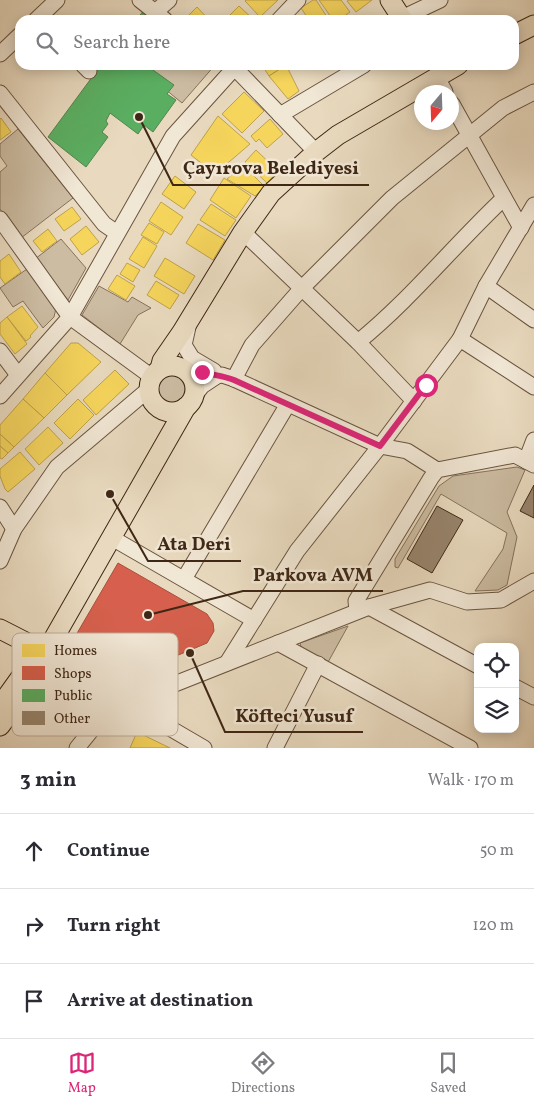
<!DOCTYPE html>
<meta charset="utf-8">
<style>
:root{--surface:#fff;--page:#f2f2f3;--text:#2b2b33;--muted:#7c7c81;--line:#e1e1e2;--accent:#db2777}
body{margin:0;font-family:Vollkorn,serif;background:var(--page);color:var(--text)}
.controls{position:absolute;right:15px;bottom:15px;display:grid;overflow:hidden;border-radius:10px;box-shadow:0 2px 12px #0003}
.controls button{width:45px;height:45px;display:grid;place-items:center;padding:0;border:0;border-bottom:1px solid var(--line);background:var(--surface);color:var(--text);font:25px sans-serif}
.compass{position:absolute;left:414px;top:85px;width:45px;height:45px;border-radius:50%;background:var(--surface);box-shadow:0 2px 12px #0003;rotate:199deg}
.stop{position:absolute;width:15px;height:15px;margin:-11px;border:4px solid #db2777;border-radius:50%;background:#fff}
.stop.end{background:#db2777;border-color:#fff;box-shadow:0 1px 5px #0008}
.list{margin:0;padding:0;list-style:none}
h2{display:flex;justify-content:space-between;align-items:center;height:65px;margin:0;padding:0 20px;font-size:21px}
h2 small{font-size:16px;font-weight:400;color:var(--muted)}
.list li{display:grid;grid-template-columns:32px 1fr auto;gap:15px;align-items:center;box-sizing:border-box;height:75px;padding:0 20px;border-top:1px solid var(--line)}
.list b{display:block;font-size:19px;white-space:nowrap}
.list em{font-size:16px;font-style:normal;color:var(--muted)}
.icon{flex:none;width:28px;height:28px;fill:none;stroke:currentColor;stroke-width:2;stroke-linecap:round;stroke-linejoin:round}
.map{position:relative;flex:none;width:534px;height:748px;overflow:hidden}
.search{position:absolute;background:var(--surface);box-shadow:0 2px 12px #0003;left:15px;right:15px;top:15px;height:55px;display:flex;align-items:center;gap:12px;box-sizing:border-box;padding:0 18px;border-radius:15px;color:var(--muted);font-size:19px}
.sheet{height:290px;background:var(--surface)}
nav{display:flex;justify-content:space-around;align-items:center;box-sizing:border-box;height:70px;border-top:1px solid var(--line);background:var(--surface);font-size:14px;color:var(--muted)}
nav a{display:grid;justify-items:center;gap:2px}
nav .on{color:var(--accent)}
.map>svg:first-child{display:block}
.green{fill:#ccbca2;stroke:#86725c}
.homes{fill:#f6d55c;stroke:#bfa147}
.shops{fill:#d6604d;stroke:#a94f3c}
.public{fill:#5aae61;stroke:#52864a}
.building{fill:#97846d;stroke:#3f2715}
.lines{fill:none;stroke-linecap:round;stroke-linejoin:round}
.minor-casing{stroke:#6a5440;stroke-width:17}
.major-casing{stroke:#3f2715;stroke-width:21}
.minor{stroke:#f1e7d5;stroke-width:15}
.major{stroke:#e9dabf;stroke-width:19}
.route{stroke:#db2777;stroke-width:6}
.key{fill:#f1e7d5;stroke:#bcad9b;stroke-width:1}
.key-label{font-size:14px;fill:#3f2715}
.leader{fill:none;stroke:#3f2715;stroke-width:2}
.callout-dot{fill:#3f2715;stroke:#f1e7d5;stroke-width:2}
.callout-label{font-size:19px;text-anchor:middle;font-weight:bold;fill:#3f2715;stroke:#f1e7d5;stroke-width:5;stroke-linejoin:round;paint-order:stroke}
</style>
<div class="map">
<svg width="534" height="748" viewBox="0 0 534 748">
<rect width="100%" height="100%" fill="#e9dabf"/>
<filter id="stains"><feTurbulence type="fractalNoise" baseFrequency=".004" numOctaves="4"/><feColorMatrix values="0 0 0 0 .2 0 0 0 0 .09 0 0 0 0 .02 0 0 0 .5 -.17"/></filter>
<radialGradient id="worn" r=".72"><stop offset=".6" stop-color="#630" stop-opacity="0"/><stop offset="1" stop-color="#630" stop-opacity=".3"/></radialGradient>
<g class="green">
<path d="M 156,65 L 215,65 L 182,103 L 148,75 Z"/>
<path d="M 18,129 L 73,198 L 21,238 L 0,209 L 0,172 L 7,166 L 0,156 L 0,144 Z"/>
<path d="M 61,239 L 86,268 L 68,300 L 35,259 Z"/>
<path d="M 27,269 L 56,308 L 54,317 L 43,328 L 23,301 L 13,307 L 0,288 Z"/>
<path d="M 99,286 L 128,302 L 132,297 L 151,308 L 138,315 L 120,344 L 82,315 Z"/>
<circle cx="171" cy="389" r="14"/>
<path d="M 517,467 L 525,470 L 507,512 L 517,537 L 507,585 L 498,590 L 475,591 L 503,549 L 507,533 L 441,494 L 398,568 L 395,567 L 395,559 L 439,486 L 453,476 Z"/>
<path d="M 348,626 L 327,664 L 302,650 L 300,643 Z"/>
</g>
<g class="homes">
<path d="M 246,0 L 278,0 L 260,17 L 245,1 Z"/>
<path d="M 313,0 L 316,0 L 329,20 L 309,20 L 301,8 Z"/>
<path d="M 319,0 L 341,0 L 350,12 L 339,20 L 333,20 Z"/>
<path d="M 349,0 L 372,0 L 356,12 L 347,1 Z"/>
<path d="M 239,6 L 254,20 L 231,20 L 228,17 Z"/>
<path d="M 197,7 L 209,20 L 189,20 L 186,18 Z"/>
<path d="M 262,65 L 286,65 L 269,76 Z"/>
<path d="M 286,65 L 299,91 L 288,99 L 269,76 Z"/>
<path d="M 244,92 L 264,111 L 242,133 L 222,114 Z"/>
<path d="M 218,116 L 250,144 L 215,174 L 191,155 Z"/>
<path d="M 1,118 L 11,132 L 0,140 L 0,119 Z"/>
<path d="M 270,119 L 283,134 L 267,148 L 259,139 L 256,142 L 251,136 Z"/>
<path d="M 256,150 L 278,171 L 267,183 L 245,162 Z"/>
<path d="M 243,165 L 265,187 L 255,196 L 227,179 Z"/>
<path d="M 175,176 L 196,192 L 184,209 L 162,194 Z"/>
<path d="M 224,178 L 251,196 L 236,218 L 210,200 Z"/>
<path d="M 161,202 L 183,217 L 171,235 L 149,221 Z"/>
<path d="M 211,204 L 236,220 L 225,236 L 200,220 Z"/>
<path d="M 72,207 L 81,219 L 64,231 L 55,219 Z"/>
<path d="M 149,223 L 164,232 L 157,244 L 141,235 Z"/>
<path d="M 198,224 L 225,240 L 213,260 L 186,243 Z"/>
<path d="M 86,226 L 99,242 L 82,255 L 70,239 Z"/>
<path d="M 48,229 L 57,241 L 42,252 L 33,241 Z"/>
<path d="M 143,237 L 157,246 L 144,268 L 129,259 Z"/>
<path d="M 9,254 L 21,272 L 5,284 L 0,277 L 0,261 Z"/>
<path d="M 165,258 L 195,276 L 184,294 L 154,276 Z"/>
<path d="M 127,263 L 140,270 L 133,282 L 120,274 Z"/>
<path d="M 117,275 L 135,286 L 126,300 L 108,289 Z"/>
<path d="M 156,281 L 179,295 L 170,309 L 147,295 Z"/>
<path d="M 22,306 L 38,327 L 30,336 L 31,337 L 26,341 L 7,317 Z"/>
<path d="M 7,317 L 27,344 L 15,354 L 0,334 L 0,323 Z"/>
<path d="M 71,343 L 78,343 L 101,362 L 67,395 L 45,373 Z"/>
<path d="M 115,370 L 129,384 L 96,415 L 83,400 Z"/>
<path d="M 45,373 L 67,395 L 44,418 L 23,399 Z"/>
<path d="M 23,399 L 44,418 L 14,447 L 0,434 L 0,425 Z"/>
<path d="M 78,399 L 94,415 L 70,439 L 54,423 Z"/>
<path d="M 48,427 L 63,443 L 39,465 L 25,449 Z"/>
<path d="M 0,434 L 14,447 L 8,453 L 0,446 Z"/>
<path d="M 0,446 L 8,453 L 2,459 L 0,458 Z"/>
<path d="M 20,452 L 35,469 L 8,492 L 5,489 L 0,476 L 0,469 Z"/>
<path d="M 137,732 L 170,748 L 130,748 Z"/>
</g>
<path class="shops" d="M 118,563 L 207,614 L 213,623 L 214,631 L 207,643 L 157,664 L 149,666 L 139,666 L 118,659 L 76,635 Z"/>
<g class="public">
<path d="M 145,9 L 159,20 L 136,20 Z"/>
<path d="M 101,65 L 146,65 L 174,85 L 167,94 L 176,100 L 153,132 L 144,125 L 138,134 L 110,113 L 106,121 L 108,124 L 102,132 L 108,137 L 86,167 L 48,137 Z"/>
</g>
<g class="building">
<path d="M 534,485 L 534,518 L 520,511 Z"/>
<path d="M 437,506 L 463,520 L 432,573 L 407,559 Z"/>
</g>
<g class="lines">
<defs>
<g id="minor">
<path d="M 140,0 L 165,20"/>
<path d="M 154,13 L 169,0"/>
<path d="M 402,18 L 440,0"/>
<path d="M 36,20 L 57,0"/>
<path d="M 279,20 L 298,0"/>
<path d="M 0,54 L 20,35"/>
<path d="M 83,65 L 89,71"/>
<path d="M 232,65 L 316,152"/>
<path d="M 436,76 L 445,92"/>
<path d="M 0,93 L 104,224 L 117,233"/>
<path d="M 452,104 L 521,228"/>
<path d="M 280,115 L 364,65"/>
<path d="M 0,219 L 70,317 L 152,377"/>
<path d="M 243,232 L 358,342 L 414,401"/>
<path d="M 486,286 L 534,320"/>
<path d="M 188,327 L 184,345 L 192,358 L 214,371"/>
<path d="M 460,339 L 534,387"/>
<path d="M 358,342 C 411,299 454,245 504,198"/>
<path d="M 0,351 L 18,375"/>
<path d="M 185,369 L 217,376 L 222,375 L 234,379 L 380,446 L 407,451 L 437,470"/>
<path d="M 234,379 L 252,345 L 302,288 L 392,198 L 503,108 L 534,92"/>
<path d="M 195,395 L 202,386 L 217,376"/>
<path d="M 0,396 L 70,317 L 173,136 L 237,65"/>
<path d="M 526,461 L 534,440"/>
<path d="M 0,507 L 14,529"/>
<path d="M 112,538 L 254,620"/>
<path d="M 0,561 L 14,529 L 57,467 L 149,389"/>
<path d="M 184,579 L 288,404"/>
<path d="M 369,607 L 478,666"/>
<path d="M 357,611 L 356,601 L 431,478 L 437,470 L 515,455 L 534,465"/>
<path d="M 278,643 L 470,748"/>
<path d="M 227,663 L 297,551 L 380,446 L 460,339 L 486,286 L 534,205"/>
<path d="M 515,687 L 534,697"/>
<path d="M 120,699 L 204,748"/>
<path d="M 77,748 L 98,722 L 120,699 L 157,691 L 369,607 L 430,590 L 467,602 L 501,600 L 534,581"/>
<path d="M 275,748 L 318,664"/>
</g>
<g id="major">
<path d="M 390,0 L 403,20"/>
<path d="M 514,35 L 534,25"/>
<circle cx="172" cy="389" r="23"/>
<path d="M 160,369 L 162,361 L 182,332 L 243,232 L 271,193 L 316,152 L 338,135 L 458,65"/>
<path d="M 0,629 L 100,680 L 120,699"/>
<path d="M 28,658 L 82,686 L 109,696"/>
<path d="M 0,706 L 23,674 L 37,664 L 46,652 L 186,407"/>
<path d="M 0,726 L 22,696"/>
</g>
</defs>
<use href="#minor" class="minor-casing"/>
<use href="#major" class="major-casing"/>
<use href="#minor" class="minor"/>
<use href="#major" class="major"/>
</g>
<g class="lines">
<path class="route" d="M 202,372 C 213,375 224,376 234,380 L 380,446 L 426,385"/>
</g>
<rect x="12" y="633" width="166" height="103" rx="8" class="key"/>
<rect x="22" y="644" width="23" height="13" fill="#f6d55c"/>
<rect x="22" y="666" width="23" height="14" fill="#d6604d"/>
<rect x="22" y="689" width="23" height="13" fill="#5aae61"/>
<rect x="22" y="711" width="23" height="14" fill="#97846d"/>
<g class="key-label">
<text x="54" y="655">Homes</text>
<text x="54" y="678">Shops</text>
<text x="54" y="700">Public</text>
<text x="54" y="723">Other</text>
</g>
<path class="leader" d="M139 117L173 185H369M110 494L148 561H241M148 615L243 591H383M190 653L225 732H363"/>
<g class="callout-dot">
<circle cx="139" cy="117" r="5"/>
<circle cx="110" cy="494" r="5"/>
<circle cx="148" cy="615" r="5"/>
<circle cx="190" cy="653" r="5"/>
</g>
<g class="callout-label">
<text x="271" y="174">Çayırova Belediyesi</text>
<text x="194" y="550">Ata Deri</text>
<text x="313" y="581">Parkova AVM</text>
<text x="294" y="722">Köfteci Yusuf</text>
</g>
<rect width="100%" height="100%" filter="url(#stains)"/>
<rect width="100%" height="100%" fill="url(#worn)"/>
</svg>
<div class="controls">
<button><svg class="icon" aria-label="locate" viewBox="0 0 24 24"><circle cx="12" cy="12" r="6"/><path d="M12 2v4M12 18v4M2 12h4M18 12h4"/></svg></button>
<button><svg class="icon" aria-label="layers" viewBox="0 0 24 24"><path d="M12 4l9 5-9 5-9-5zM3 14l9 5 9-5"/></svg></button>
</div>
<svg class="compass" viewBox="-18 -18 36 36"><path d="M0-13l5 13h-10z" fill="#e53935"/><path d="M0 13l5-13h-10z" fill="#7c7c81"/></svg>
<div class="stop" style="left:426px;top:385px"></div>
<div class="stop end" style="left:202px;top:372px"></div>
<div class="search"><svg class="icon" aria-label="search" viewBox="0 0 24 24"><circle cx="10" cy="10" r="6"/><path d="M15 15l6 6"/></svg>Search here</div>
</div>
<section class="sheet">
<h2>3 min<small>Walk · 170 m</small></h2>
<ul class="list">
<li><svg class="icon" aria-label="ahead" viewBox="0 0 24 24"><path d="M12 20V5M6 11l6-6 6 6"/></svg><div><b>Continue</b></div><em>50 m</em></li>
<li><svg class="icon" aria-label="right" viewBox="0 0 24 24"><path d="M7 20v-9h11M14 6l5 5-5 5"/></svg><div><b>Turn right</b></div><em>120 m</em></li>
<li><svg class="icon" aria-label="arrive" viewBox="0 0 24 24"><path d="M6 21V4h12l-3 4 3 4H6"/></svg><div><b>Arrive at destination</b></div></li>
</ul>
</section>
<nav>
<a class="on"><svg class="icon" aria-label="map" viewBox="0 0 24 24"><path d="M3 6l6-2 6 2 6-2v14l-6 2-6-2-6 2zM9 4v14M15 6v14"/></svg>Map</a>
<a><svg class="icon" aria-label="directions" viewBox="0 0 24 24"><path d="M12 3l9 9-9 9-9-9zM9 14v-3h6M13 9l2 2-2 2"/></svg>Directions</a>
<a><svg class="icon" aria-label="saved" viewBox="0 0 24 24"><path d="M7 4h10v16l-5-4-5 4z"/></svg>Saved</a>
</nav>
